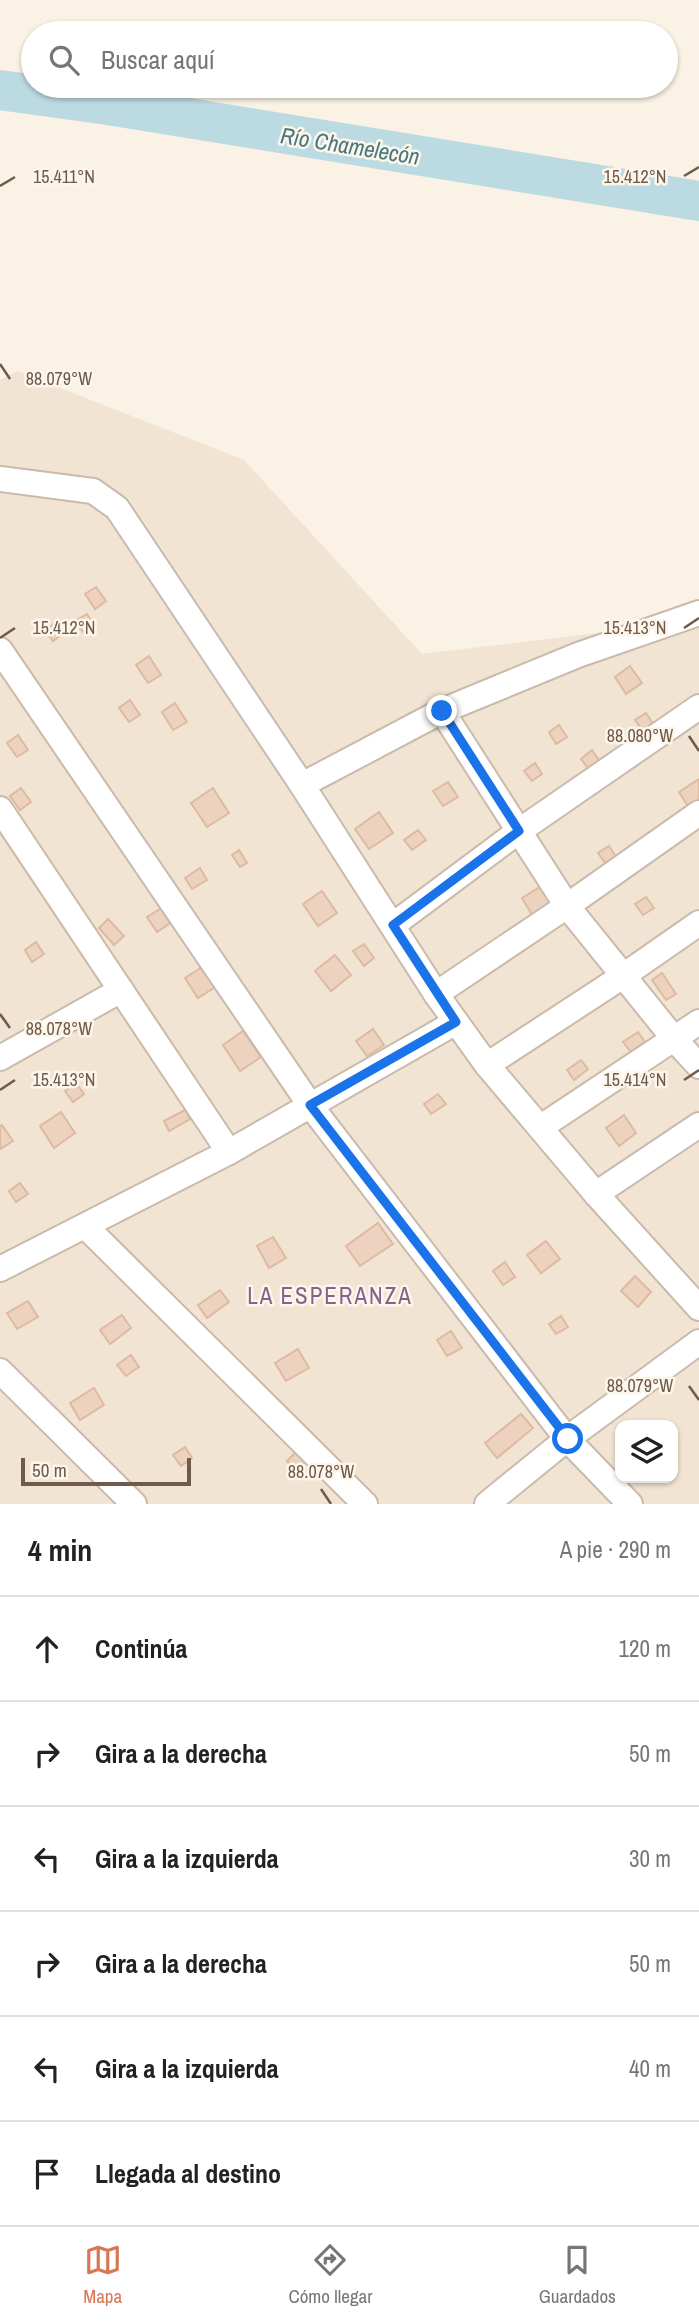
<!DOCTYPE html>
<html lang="es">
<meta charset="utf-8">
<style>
:root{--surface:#fff;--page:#f6f6f6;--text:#222;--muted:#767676;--line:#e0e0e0;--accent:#d97754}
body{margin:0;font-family:"Archivo Narrow",sans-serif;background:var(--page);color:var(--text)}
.controls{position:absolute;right:21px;bottom:21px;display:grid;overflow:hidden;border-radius:14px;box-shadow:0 2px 5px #0004}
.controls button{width:63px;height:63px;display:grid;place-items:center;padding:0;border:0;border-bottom:2px solid var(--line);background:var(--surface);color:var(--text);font:35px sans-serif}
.scale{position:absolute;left:21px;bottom:18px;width:170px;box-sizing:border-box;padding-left:7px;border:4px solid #705a4c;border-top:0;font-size:19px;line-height:24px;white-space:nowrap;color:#705a4c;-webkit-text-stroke:5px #fdf6ea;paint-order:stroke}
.stop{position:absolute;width:21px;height:21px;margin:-16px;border:5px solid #1a73e8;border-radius:50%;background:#fff}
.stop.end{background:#1a73e8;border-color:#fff;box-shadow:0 2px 7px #0008}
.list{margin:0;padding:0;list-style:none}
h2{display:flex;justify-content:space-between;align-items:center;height:91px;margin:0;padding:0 28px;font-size:30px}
h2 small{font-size:23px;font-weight:400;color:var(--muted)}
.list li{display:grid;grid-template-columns:46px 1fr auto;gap:21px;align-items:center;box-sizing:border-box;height:105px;padding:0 28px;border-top:2px solid var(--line)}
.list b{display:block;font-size:26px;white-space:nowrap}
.list em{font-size:23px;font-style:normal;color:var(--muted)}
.icon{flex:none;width:38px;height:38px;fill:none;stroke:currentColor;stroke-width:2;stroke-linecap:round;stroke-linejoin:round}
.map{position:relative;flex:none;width:699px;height:1504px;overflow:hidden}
.search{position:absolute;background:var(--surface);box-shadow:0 2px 5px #0004;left:21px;right:21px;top:21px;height:77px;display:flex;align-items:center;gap:18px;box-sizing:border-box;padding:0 24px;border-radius:38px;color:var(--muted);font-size:26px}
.sheet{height:721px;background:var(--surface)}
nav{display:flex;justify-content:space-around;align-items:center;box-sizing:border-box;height:98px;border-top:2px solid var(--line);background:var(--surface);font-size:19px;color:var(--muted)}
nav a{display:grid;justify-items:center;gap:4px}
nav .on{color:var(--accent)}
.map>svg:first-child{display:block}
.residential{fill:#f1e4d3;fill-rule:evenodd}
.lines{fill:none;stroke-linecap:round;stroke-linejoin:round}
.river{stroke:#bbdae1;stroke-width:40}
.building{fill:#edd3bf;stroke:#debaa1;stroke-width:2}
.street-casing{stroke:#cabaac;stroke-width:28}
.street{stroke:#fff;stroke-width:24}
.route{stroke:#1a73e8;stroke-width:9}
.ticks{fill:none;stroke:#705a4c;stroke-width:2.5}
.labels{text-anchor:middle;stroke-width:5;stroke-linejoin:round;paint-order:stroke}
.water-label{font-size:23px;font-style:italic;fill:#487681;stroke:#fdf6ea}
.neighbourhood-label{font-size:23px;letter-spacing:2px;fill:#80648c;stroke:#fdf6ea}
.ticks-label{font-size:18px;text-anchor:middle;fill:#705a4c;stroke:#fdf6ea;stroke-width:5;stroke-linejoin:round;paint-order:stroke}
</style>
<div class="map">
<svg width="699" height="1504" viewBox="0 0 699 1504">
<rect width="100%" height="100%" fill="#faf2e4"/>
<path class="residential" d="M 17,371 L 244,460 L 422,654 L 699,621 L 699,1504 L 0,1504 L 0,380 ZM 620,1425 L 673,1425 L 673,1478 L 620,1478 Z"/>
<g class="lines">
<path class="river" d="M 0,90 L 108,105 L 699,201"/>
</g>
<g class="building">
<path d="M 96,587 L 106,601 L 95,609 L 85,594 Z"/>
<path d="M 87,614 L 94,625 L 83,632 L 75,621 Z"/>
<path d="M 57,622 L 64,633 L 53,641 L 45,630 Z"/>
<path d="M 149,656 L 161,675 L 148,683 L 136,665 Z"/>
<path d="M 630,666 L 642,683 L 626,694 L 615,677 Z"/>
<path d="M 130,700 L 140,715 L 129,722 L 119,708 Z"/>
<path d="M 175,703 L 187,722 L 173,730 L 162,712 Z"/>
<path d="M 646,713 L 653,724 L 643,731 L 635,720 Z"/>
<path d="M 559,725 L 567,737 L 556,744 L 549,732 Z"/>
<path d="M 18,735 L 28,750 L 17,757 L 7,743 Z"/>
<path d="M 592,750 L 601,763 L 590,771 L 581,759 Z"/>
<path d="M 535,763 L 542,774 L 532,781 L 524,771 Z"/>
<path d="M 699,779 L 699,813 L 694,816 L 679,792 Z"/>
<path d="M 448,782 L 458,797 L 443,806 L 433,791 Z"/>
<path d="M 21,788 L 31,802 L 20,810 L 10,796 Z"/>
<path d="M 213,788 L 229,813 L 207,827 L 191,803 Z"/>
<path d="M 379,812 L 393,833 L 369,849 L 355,829 Z"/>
<path d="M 418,830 L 426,840 L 412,850 L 404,840 Z"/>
<path d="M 609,846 L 616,857 L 606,864 L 598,853 Z"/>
<path d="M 239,850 L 247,863 L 240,867 L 232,855 Z"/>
<path d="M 200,868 L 207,880 L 192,889 L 185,878 Z"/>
<path d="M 543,885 L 555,905 L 534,918 L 522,898 Z"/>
<path d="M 322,891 L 337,913 L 318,926 L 303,904 Z"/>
<path d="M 646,897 L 654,908 L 643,915 L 635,904 Z"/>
<path d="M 166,905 L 176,919 L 157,932 L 147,917 Z"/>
<path d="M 108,919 L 124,936 L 114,945 L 99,928 Z"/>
<path d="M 36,942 L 44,954 L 32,962 L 25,950 Z"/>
<path d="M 364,944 L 374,958 L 364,966 L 353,951 Z"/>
<path d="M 335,955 L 351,975 L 331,991 L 315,971 Z"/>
<path d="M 207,964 L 220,984 L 198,998 L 185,978 Z"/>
<path d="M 662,973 L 676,994 L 666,1000 L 652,980 Z"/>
<path d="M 373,1029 L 384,1045 L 367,1056 L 356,1041 Z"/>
<path d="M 243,1031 L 261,1057 L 240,1071 L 223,1045 Z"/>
<path d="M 638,1032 L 645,1042 L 631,1052 L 623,1042 Z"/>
<path d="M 581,1060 L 588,1069 L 574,1080 L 567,1070 Z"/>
<path d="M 76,1083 L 84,1094 L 73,1102 L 65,1091 Z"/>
<path d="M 438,1094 L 446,1104 L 431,1114 L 424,1104 Z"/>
<path d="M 185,1110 L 190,1119 L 169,1131 L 164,1121 Z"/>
<path d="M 61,1112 L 75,1133 L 54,1148 L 40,1126 Z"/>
<path d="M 624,1115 L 636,1133 L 619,1146 L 606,1128 Z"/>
<path d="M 2,1125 L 13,1141 L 0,1149 L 0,1126 Z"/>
<path d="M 20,1183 L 28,1194 L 16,1202 L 9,1191 Z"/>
<path d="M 378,1223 L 393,1244 L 360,1266 L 346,1246 Z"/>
<path d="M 273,1237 L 286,1258 L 269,1268 L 257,1246 Z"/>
<path d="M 546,1241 L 560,1259 L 541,1273 L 527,1255 Z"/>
<path d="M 505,1262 L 515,1277 L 503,1285 L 493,1271 Z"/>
<path d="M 635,1276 L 651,1292 L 638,1307 L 621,1291 Z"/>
<path d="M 220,1290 L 229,1302 L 207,1318 L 198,1305 Z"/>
<path d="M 28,1301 L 38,1317 L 17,1329 L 7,1313 Z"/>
<path d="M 122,1315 L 131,1328 L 110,1344 L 100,1330 Z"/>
<path d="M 561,1316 L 568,1327 L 556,1334 L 549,1324 Z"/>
<path d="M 451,1331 L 462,1348 L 447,1356 L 437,1340 Z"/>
<path d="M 298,1349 L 309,1368 L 286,1381 L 275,1363 Z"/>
<path d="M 131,1355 L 139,1367 L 126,1376 L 117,1365 Z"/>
<path d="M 94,1388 L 104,1405 L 80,1420 L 70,1403 Z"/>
<path d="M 521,1414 L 533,1428 L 497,1458 L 485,1443 Z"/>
<path d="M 185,1447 L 192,1458 L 181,1466 L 173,1455 Z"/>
<path d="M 297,1451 L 306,1461 L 296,1471 L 287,1461 Z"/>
</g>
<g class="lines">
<defs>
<g id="street">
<path d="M 0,479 L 93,491 L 117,508 L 302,785 L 436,994 L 487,1065 L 596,1194 L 699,1308"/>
<path d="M 0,650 L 310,1105 L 567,1439 L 630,1504"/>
<path d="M 442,711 L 567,906 L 675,1040 L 699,1066"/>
<path d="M 302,785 L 442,711 L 578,655 L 699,613"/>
<path d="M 0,809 L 229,1152"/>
<path d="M 393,925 L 519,831 L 699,707"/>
<path d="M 436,994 L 567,906 L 699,813"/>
<path d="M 0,1058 L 121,990"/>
<path d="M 487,1065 L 623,976 L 699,923"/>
<path d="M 541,1127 L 699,1022"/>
<path d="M 596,1194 L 699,1125"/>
<path d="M 85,1226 L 365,1504"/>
<path d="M 0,1269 L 229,1152 L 456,1022"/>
<path d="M 0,1371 L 134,1504"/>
<path d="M 487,1504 L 567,1439 L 699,1342"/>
</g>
</defs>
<use href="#street" class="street-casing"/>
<use href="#street" class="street"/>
</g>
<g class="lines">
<path class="route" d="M 442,711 L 519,831 L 393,925 L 456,1022 L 310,1105 L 568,1439"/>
</g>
<path class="ticks" d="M 684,176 L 699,167M 0,186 L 15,177M 0,364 L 10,379M 684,628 L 699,618M 0,638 L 15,628M 689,736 L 699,751M 0,1014 L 10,1028M 684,1080 L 699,1070M 0,1090 L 15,1080M 689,1386 L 699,1400M 321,1489 L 331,1504"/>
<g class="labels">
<g class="water-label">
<text transform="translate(350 146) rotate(9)" y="8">Río Chamelecón</text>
</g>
<g class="neighbourhood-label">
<text x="330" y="1304">LA ESPERANZA</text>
</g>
</g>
<g class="ticks-label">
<text x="635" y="183">15.412°N</text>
<text x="64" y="183">15.411°N</text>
<text x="59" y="385">88.079°W</text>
<text x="635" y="634">15.413°N</text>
<text x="64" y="634">15.412°N</text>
<text x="640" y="742">88.080°W</text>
<text x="59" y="1035">88.078°W</text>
<text x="635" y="1086">15.414°N</text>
<text x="64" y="1086">15.413°N</text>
<text x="640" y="1392">88.079°W</text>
<text x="321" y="1478">88.078°W</text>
</g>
</svg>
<div class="controls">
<button><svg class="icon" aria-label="layers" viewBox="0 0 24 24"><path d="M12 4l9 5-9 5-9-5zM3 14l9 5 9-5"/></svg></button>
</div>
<div class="scale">50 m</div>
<div class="stop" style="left:568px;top:1439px"></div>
<div class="stop end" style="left:442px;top:711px"></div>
<div class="search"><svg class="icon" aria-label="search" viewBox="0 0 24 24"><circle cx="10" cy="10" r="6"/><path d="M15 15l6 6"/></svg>Buscar aquí</div>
</div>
<section class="sheet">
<h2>4 min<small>A pie · 290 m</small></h2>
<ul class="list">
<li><svg class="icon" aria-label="ahead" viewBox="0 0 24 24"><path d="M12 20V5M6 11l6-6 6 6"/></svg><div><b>Continúa</b></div><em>120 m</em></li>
<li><svg class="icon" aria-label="right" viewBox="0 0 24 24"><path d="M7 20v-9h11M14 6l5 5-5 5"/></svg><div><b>Gira a la derecha</b></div><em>50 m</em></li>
<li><svg class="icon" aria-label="left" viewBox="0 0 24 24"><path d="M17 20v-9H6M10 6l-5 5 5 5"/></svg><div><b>Gira a la izquierda</b></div><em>30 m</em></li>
<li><svg class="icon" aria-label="right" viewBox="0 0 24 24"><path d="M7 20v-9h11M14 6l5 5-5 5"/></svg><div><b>Gira a la derecha</b></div><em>50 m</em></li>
<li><svg class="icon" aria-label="left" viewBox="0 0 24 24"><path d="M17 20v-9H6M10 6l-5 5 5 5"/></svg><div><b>Gira a la izquierda</b></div><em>40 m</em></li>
<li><svg class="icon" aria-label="arrive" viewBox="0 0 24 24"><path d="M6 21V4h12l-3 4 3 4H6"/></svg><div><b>Llegada al destino</b></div></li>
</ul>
</section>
<nav>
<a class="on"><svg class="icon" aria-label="map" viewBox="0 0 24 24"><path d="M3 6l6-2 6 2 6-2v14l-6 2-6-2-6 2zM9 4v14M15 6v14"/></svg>Mapa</a>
<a><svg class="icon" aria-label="directions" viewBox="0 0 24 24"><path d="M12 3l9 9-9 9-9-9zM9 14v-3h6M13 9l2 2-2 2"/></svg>Cómo llegar</a>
<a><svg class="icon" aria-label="saved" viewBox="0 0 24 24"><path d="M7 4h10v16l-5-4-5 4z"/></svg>Guardados</a>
</nav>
